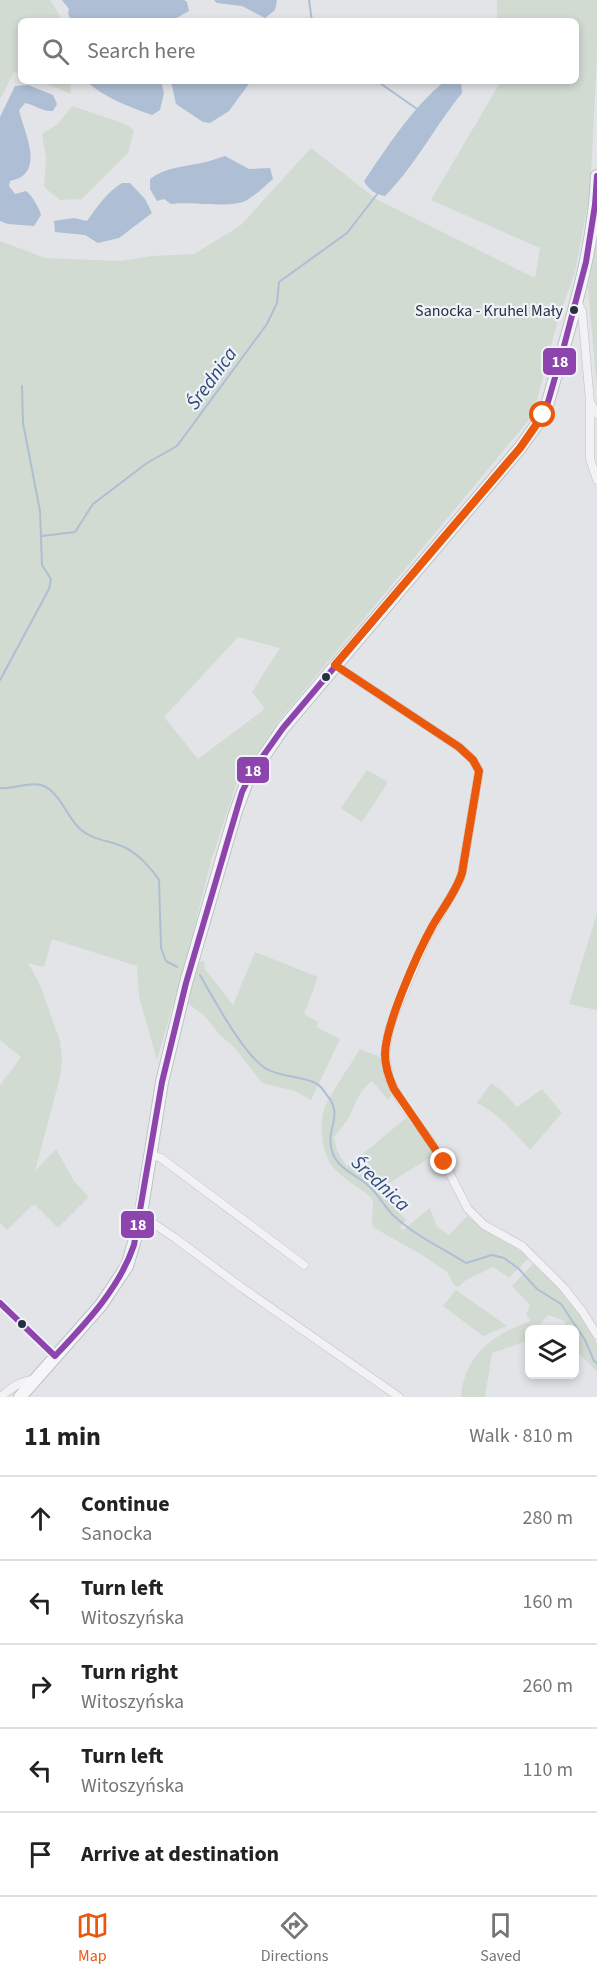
<!DOCTYPE html>
<meta charset="utf-8">
<style>
:root{--surface:#fff;--page:#f2f2f2;--text:#222;--muted:#767676;--line:#e0e0e0;--accent:#ea580c}
body{margin:0;font-family:"Source Sans 3",sans-serif;background:var(--page);color:var(--text)}
.controls{position:absolute;right:18px;bottom:18px;display:grid;overflow:hidden;border-radius:9px;box-shadow:0 3px 9px #0003}
.controls button{width:54px;height:54px;display:grid;place-items:center;padding:0;border:0;border-bottom:2px solid var(--line);background:var(--surface);color:var(--text);font:30px sans-serif}
.stop{position:absolute;width:18px;height:18px;margin:-14px;border:4px solid #ea580c;border-radius:50%;background:#fff}
.stop.end{background:#ea580c;border-color:#fff;box-shadow:0 2px 6px #0008}
.list{margin:0;padding:0;list-style:none}
h2{display:flex;justify-content:space-between;align-items:center;height:78px;margin:0;padding:0 24px;font-size:26px}
h2 small{font-size:20px;font-weight:400;color:var(--muted)}
.list li{display:grid;grid-template-columns:39px 1fr auto;gap:18px;align-items:center;box-sizing:border-box;height:84px;padding:0 24px;border-top:2px solid var(--line)}
.list b{display:block;font-size:22px;white-space:nowrap}
.list p{margin:0;font-size:20px;white-space:nowrap;color:var(--muted)}
.list em{font-size:20px;font-style:normal;color:var(--muted)}
.icon{flex:none;width:33px;height:33px;fill:none;stroke:currentColor;stroke-width:2;stroke-linecap:round;stroke-linejoin:round}
.map{position:relative;flex:none;width:597px;height:1397px;overflow:hidden}
.search{position:absolute;background:var(--surface);box-shadow:0 3px 9px #0003;left:18px;right:18px;top:18px;height:66px;display:flex;align-items:center;gap:15px;box-sizing:border-box;padding:0 21px;border-radius:9px;color:var(--muted);font-size:22px}
.sheet{height:498px;background:var(--surface)}
nav{display:flex;justify-content:space-around;align-items:center;box-sizing:border-box;height:84px;border-top:2px solid var(--line);background:var(--surface);font-size:16px;color:var(--muted)}
nav a{display:grid;justify-items:center;gap:3px}
nav .on{color:var(--accent)}
.map>svg:first-child{display:block}
.green{fill:#d1dbd2;fill-rule:evenodd}
.water{fill:#aebed4}
.lines{fill:none;stroke-linecap:round;stroke-linejoin:round}
.stream{stroke:#aebed4;stroke-width:2}
.street-casing{stroke:#bfc1c6;stroke-width:9}
.primary-casing{stroke:#bec1c5;stroke-width:14}
.street{stroke:#f2f2f4;stroke-width:8}
.primary{stroke:#f6f6f7;stroke-width:12}
.bus-1-casing{stroke:#eff2f7;stroke-width:10}
.bus-1{stroke:#8e44ad;stroke-width:6}
.route{stroke:#ea580c;stroke-width:8}
.bus-dot{fill:#272f42;stroke:#eff2f7;stroke-width:2}
.labels{text-anchor:middle;stroke-width:4.5;stroke-linejoin:round;paint-order:stroke}
.bus-label{font-size:16px;fill:#272f42;stroke:#eff2f7;text-anchor:end}
.water-label{font-size:20px;font-style:italic;fill:#2f4979;stroke:#eff2f7}
.line-badge{stroke:#eff2f7;stroke-width:2}
.badge-label{font-size:16px;text-anchor:middle;font-weight:bold;fill:#fff}
</style>
<div class="map">
<svg width="597" height="1397" viewBox="0 0 597 1397">
<rect width="100%" height="100%" fill="#e2e4e8"/>
<g class="green">
<path d="M 0,0 L 50,0 L 63,21 L 21,21 L 21,74 L 14,72 L 0,99 Z"/>
<path d="M 497,0 L 597,0 L 597,54 L 590,194 L 575,272 L 558,319 L 533,415 L 277,723 L 236,785 L 211,861 L 190,945 L 157,1060 L 139,997 L 137,966 L 52,939 L 44,967 L 28,963 L 40,985 L 60,1041 L 62,1059 L 60,1077 L 35,1171 L 56,1149 L 74,1181 L 89,1197 L 58,1228 L 34,1204 L 7,1230 L 0,1223 L 0,1085 L 21,1057 L 0,1040 L 0,241 L 45,258 L 120,261 L 152,256 L 194,254 L 240,226 L 311,148 L 376,199 L 535,278 L 540,248 L 431,200 L 501,81 L 576,81 L 576,21 L 497,21 ZM 238,637 L 280,648 L 252,692 L 265,709 L 198,759 L 164,717 Z"/>
<path d="M 39,81 L 70,81 L 71,94 Z"/>
<path d="M 72,106 L 125,124 L 134,130 L 128,153 L 82,199 L 60,200 L 44,187 L 46,158 L 42,134 L 58,124 Z"/>
<path d="M 597,242 L 597,389 L 588,288 Z"/>
<path d="M 367,770 L 388,782 L 362,822 L 341,808 Z"/>
<path d="M 597,913 L 597,1010 L 569,1004 Z"/>
<path d="M 255,952 L 318,977 L 304,1014 L 318,1022 L 316,1027 L 340,1039 L 311,1100 L 295,1091 L 262,1083 L 236,1049 L 220,1035 L 204,1015 L 187,1003 L 197,963 L 202,961 L 205,963 L 204,968 L 233,1005 Z"/>
<path d="M 360,1049 L 382,1058 L 386,1080 L 392,1095 L 388,1100 L 372,1081 C 360,1090 357,1100 351,1113 C 348,1121 340,1129 334,1137 L 337,1151 L 347,1167 L 406,1118 L 436,1152 L 442,1164 L 434,1168 L 429,1158 L 386,1185 L 394,1206 L 406,1220 L 400,1228 L 403,1230 L 430,1208 L 437,1227 L 449,1235 L 467,1216 C 486,1233 510,1241 529,1258 L 509,1278 L 493,1267 L 466,1280 L 458,1287 L 454,1285 L 447,1272 L 422,1255 L 373,1227 C 370,1217 375,1208 372,1198 C 359,1187 344,1180 332,1166 C 322,1153 320,1128 323,1113 C 325,1101 353,1061 360,1049 Z"/>
<path d="M 491,1083 L 501,1090 L 517,1107 L 542,1089 L 562,1113 L 530,1150 C 515,1133 498,1113 477,1103 Z"/>
<path d="M 533,1264 L 571,1299 L 597,1344 L 597,1372 L 575,1349 L 574,1330 L 566,1329 L 565,1321 L 548,1315 L 535,1329 L 530,1330 L 529,1336 L 524,1342 L 492,1353 L 485,1397 L 461,1397 C 464,1355 495,1333 531,1321 L 526,1315 L 530,1305 L 512,1286 Z"/>
<path d="M 456,1290 L 507,1326 L 483,1336 L 443,1306 Z"/>
</g>
<g class="water">
<path d="M 62,0 L 184,0 L 187,2 L 189,11 L 171,21 L 71,21 L 68,13 L 69,9 Z"/>
<path d="M 214,0 L 277,0 L 275,10 L 265,18 L 242,6 L 217,3 Z"/>
<path d="M 86,81 L 161,81 L 164,93 L 160,110 L 152,115 C 127,106 105,98 86,81 Z"/>
<path d="M 171,81 L 251,81 L 229,111 L 210,123 L 203,122 L 176,104 Z"/>
<path d="M 445,81 L 461,81 L 462,93 C 435,126 415,166 385,196 C 375,194 369,190 364,181 C 388,146 412,108 445,81 Z"/>
<path d="M 28,85 L 53,95 L 57,104 L 53,111 C 42,112 36,105 25,103 L 19,110 C 24,133 47,174 10,181 L 9,186 L 15,194 L 26,191 C 31,194 40,209 41,215 L 34,226 L 8,224 L 0,221 L 0,117 L 15,86 Z"/>
<path d="M 225,156 L 249,169 L 270,168 L 273,179 C 265,186 256,195 247,200 C 232,209 189,201 171,204 L 164,199 L 157,201 L 150,189 L 150,179 C 166,167 183,167 201,163 C 209,162 217,158 225,156 Z"/>
<path d="M 122,183 L 130,183 L 145,199 L 152,213 L 119,238 L 98,243 L 85,235 L 55,232 L 54,221 L 74,218 L 87,221 C 97,207 107,192 122,183 Z"/>
</g>
<g class="lines">
<g class="stream">
<path d="M 309,0 L 312,21"/>
<path d="M 377,81 L 417,109 L 417,111"/>
<path d="M 42,536 L 75,532 L 93,504 L 147,463 L 177,446 L 267,324 L 277,303 L 279,282 L 347,233 L 378,193"/>
<path d="M 0,680 L 49,589 L 51,579 L 42,565 L 40,511 L 23,423 L 22,386"/>
<path d="M 0,788 C 14,790 28,781 41,785 C 60,791 66,816 80,829 C 93,841 111,840 126,848 C 138,854 152,869 159,880 L 161,948 L 166,961 L 177,967"/>
<path d="M 200,975 C 213,998 244,1055 265,1068 C 280,1078 306,1076 317,1084 C 321,1086 324,1091 326,1094 C 346,1117 323,1129 333,1154 C 340,1171 358,1175 370,1187 C 379,1196 385,1207 393,1215 C 415,1236 441,1247 466,1263 L 492,1255 L 504,1258 L 518,1268 L 537,1289 L 561,1304 L 585,1340 L 594,1361 L 597,1363"/>
</g>
<defs>
<g id="street">
<path d="M 577,301 L 582,311 L 590,402 L 597,414"/>
<path d="M 590,404 L 590,459 L 597,480"/>
<path d="M 335,665 L 459,747 L 473,760 L 479,771 L 462,873 L 458,884 L 427,937 L 395,1013 L 389,1030 L 385,1054 L 389,1078 L 402,1103 L 439,1153 L 468,1209 L 484,1225 L 522,1246 L 564,1288 L 582,1311 L 597,1335"/>
<path d="M 150,1154 L 161,1158 L 304,1265"/>
<path d="M 141,1215 L 175,1238 L 241,1287 L 399,1397"/>
<path d="M 0,1303 L 55,1356"/>
<path d="M 0,1397 C 11,1389 19,1381 33,1380"/>
</g>
<path id="primary" d="M 20,1397 L 101,1305 L 127,1266 L 139,1226 L 162,1082 L 186,983 L 235,814 L 247,781 L 283,728 L 520,448 L 540,420 L 548,402 C 569,328 594,254 597,176"/>
</defs>
<use href="#street" class="street-casing"/>
<use href="#primary" class="primary-casing"/>
<use href="#street" class="street"/>
<use href="#primary" class="primary"/>
<defs>
<path id="bus-1" d="M 0,1303 L 55,1356 C 86,1323 119,1289 134,1245 L 162,1082 L 186,983 L 242,792 L 253,770 L 283,728 L 520,448 L 540,420 L 548,402 L 564,346 L 586,262 L 595,205 L 597,176"/>
</defs>
<use href="#bus-1" class="bus-1-casing"/>
<use href="#bus-1" class="bus-1"/>
</g>
<g class="lines">
<path class="route" d="M 444,1162 L 394,1089 C 389,1078 385,1066 385,1054 C 386,1023 418,952 433,925 C 443,908 456,892 462,873 L 479,771 L 473,760 L 459,747 L 335,665 L 520,448 L 543,415"/>
</g>
<g class="bus-dot">
<circle cx="574" cy="310" r="5"/>
<circle cx="326" cy="677" r="5"/>
<circle cx="22" cy="1324" r="5"/>
</g>
<g class="labels">
<g class="bus-label">
<text x="563" y="316">Sanocka - Kruhel Mały</text>
</g>
<g class="water-label">
<text transform="translate(211 378) rotate(-54)" y="7">Średnica</text>
<text transform="translate(381 1183) rotate(43)" y="7">Średnica</text>
</g>
</g>
<g class="line-badge">
<rect x="542" y="347" width="35" height="29" rx="6" fill="#8e44ad"/>
<rect x="236" y="756" width="34" height="28" rx="6" fill="#8e44ad"/>
<rect x="120" y="1210" width="35" height="29" rx="6" fill="#8e44ad"/>
</g>
<g class="badge-label">
<text x="560" y="367">18</text>
<text x="253" y="776">18</text>
<text x="138" y="1230">18</text>
</g>
</svg>
<div class="controls">
<button><svg class="icon" aria-label="layers" viewBox="0 0 24 24"><path d="M12 4l9 5-9 5-9-5zM3 14l9 5 9-5"/></svg></button>
</div>
<div class="stop" style="left:543px;top:415px"></div>
<div class="stop end" style="left:444px;top:1162px"></div>
<div class="search"><svg class="icon" aria-label="search" viewBox="0 0 24 24"><circle cx="10" cy="10" r="6"/><path d="M15 15l6 6"/></svg>Search here</div>
</div>
<section class="sheet">
<h2>11 min<small>Walk · 810 m</small></h2>
<ul class="list">
<li><svg class="icon" aria-label="ahead" viewBox="0 0 24 24"><path d="M12 20V5M6 11l6-6 6 6"/></svg><div><b>Continue</b><p>Sanocka</p></div><em>280 m</em></li>
<li><svg class="icon" aria-label="left" viewBox="0 0 24 24"><path d="M17 20v-9H6M10 6l-5 5 5 5"/></svg><div><b>Turn left</b><p>Witoszyńska</p></div><em>160 m</em></li>
<li><svg class="icon" aria-label="right" viewBox="0 0 24 24"><path d="M7 20v-9h11M14 6l5 5-5 5"/></svg><div><b>Turn right</b><p>Witoszyńska</p></div><em>260 m</em></li>
<li><svg class="icon" aria-label="left" viewBox="0 0 24 24"><path d="M17 20v-9H6M10 6l-5 5 5 5"/></svg><div><b>Turn left</b><p>Witoszyńska</p></div><em>110 m</em></li>
<li><svg class="icon" aria-label="arrive" viewBox="0 0 24 24"><path d="M6 21V4h12l-3 4 3 4H6"/></svg><div><b>Arrive at destination</b></div></li>
</ul>
</section>
<nav>
<a class="on"><svg class="icon" aria-label="map" viewBox="0 0 24 24"><path d="M3 6l6-2 6 2 6-2v14l-6 2-6-2-6 2zM9 4v14M15 6v14"/></svg>Map</a>
<a><svg class="icon" aria-label="directions" viewBox="0 0 24 24"><path d="M12 3l9 9-9 9-9-9zM9 14v-3h6M13 9l2 2-2 2"/></svg>Directions</a>
<a><svg class="icon" aria-label="saved" viewBox="0 0 24 24"><path d="M7 4h10v16l-5-4-5 4z"/></svg>Saved</a>
</nav>
